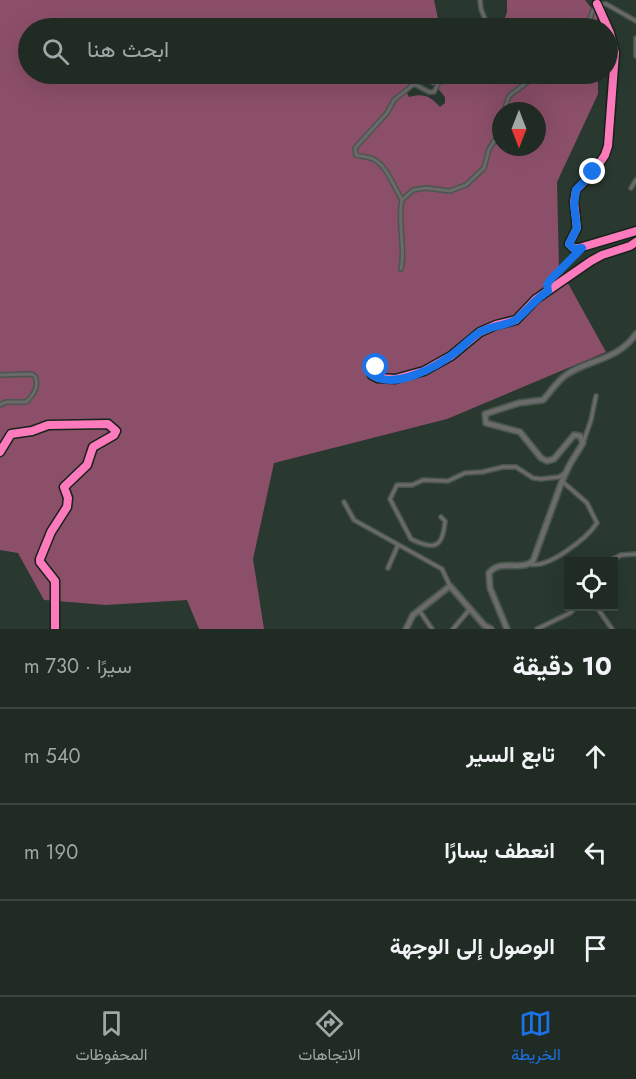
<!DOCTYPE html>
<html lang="ar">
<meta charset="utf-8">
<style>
:root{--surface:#1f2b23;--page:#27332b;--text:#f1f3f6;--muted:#a1a7a6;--line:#3c4741;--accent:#1a73e8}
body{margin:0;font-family:Jost,Vazirmatn,sans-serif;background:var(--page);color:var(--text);direction:rtl}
.controls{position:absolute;right:18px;bottom:18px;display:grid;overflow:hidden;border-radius:0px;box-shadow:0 6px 24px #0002}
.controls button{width:54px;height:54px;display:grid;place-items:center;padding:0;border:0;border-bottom:2px solid var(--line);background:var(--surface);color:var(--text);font:30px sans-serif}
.compass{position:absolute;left:492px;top:102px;width:54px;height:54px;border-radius:50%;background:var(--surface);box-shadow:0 6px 24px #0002;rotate:180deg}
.stop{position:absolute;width:18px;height:18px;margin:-14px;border:4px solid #1a73e8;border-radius:50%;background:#fff}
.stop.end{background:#1a73e8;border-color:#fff;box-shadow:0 2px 6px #0008}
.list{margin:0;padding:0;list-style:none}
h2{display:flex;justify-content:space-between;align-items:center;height:78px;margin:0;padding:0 24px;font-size:26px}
h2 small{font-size:20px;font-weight:400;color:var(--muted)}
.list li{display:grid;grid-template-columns:39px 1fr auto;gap:18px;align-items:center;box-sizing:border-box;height:96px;padding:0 24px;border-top:2px solid var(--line)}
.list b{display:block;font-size:22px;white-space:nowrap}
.list em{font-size:20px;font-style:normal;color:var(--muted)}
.icon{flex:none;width:33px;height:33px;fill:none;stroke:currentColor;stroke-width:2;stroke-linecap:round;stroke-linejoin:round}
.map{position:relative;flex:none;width:636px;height:629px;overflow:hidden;direction:ltr}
.search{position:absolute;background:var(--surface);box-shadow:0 6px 24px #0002;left:18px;right:18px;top:18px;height:66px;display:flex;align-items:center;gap:15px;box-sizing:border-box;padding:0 21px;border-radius:33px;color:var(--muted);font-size:22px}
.sheet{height:366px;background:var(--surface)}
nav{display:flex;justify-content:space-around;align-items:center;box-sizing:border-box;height:84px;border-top:2px solid var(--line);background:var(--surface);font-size:16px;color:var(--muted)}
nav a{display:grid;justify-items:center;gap:3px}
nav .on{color:var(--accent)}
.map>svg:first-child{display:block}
.forest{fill:#8c4f6a;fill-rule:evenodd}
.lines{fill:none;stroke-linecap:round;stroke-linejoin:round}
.minor-casing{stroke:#49564e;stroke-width:6}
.tertiary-casing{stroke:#49564e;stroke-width:8}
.secondary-casing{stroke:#49564e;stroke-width:8}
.minor{stroke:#6c696a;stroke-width:3}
.tertiary{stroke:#6c696a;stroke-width:4.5}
.secondary{stroke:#6c6b6b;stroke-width:4.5}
.cycleway-casing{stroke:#16221a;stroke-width:11}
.cycleway{stroke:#fd7abc;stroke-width:8}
.route{stroke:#1a73e8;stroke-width:8}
</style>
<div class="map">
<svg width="636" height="629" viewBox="0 0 636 629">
<rect width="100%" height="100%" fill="#29392f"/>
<g class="forest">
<path d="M 0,0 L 434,0 L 440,28 L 28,28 L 28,74 L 419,74 L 418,84 L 406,91 L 409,97 C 424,93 430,96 440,107 L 445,103 L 445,97 L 436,86 L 429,84 L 433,81 L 434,74 L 598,74 L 598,94 L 557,182 L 559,267 L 606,352 L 447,419 L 274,463 L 253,559 L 264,629 L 199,629 L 187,600 L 106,605 L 44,600 L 18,553 L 0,550 ZM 501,111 L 537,111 L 537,147 L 501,147 Z"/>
<path d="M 507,0 L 585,0 L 597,15 L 597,28 L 498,28 L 502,26 L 507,12 Z"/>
</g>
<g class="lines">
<defs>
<g id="minor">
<path d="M 480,0 L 481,9 L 487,24 L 486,28"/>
<path d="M 597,4 L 610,33 L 615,53 L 608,146 L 605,155 L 593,173 L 576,190 L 574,202 L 577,228 L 569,244 L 573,248 L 579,248 L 636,231"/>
<path d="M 588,28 L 592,12 L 598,4 L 606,4 L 636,21"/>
<path d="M 636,38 L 636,56"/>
<path d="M 504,111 L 509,96 L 538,74"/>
<path d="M 631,188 L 636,180"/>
<path d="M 402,200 C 394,187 387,167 375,160 C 369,156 362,157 356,155 L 355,148 L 387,113 L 394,100 L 414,84 L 429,92 L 434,92 L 443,74"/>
<path d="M 401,269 C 406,247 397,223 402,200 L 413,190 L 426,188 L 450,191 L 466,185 L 484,168 L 489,149 L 501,131"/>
<path d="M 548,291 L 546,286 L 581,249"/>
<path d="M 375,366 L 372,375 L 378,378 L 395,379 L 424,371 L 451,356 L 480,332 L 496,325 L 516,320 L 536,299 L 591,261 L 602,255 L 630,246 L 636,242"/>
<path d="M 0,375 L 31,374 L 35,376 C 39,386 34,395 26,402 L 6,402 L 0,405"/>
<path d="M 583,443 L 591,420 L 596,396"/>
<path d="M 0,452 L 11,434 L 32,431 L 48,425 L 108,424 L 116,431 L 114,435 L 93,447 L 87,465 L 64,487 L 68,498 L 67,507 L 51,532 L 40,559 L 40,562 L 55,581 L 55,629"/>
<path d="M 344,502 L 354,520 L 442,569 L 450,586"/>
<path d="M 441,517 L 445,521 C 443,547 435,551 411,539 L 390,499 L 397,485 L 412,485 L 423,480 L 448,481 L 465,473 L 482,472 L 503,467 L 516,467 L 533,478 L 541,479 L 559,477 L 565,473"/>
<path d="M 608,562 L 621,555 L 636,554"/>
<path d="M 530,564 C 548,569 587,538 597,523 L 587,503 L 563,482"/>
<path d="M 388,568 L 398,545"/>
<path d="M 596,606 L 612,629"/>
<path d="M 419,610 L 432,629"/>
<path d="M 453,629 L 470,609"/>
<path d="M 537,629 L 570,613 L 577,606"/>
</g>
<path id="tertiary" d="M 406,629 L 413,615 L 450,586 L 484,625 L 491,629"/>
<path id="secondary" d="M 507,629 L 490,588 L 489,573 C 501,558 520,572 533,561 L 562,481 L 570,464 L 583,443 L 580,436 L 574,435 L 554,459 L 547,461 L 541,458 L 520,432 L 486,423 L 485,414 L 519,403 L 543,400 C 551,392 556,382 566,375 C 589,359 617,361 636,334"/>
</defs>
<use href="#minor" class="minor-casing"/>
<use href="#tertiary" class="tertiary-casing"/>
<use href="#secondary" class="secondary-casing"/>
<use href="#minor" class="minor"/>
<use href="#tertiary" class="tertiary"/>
<use href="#secondary" class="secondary"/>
<defs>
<g id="cycleway">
<path d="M 597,4 L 610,33 L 615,53 L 608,146 L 605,155 L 593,173 L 576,190 L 574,202 L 577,228 L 569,244 L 573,248 L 579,248 L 636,231"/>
<path d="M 375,366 L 372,375 L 378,378 L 395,379 L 424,371 L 451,356 L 480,332 L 496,325 L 516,320 L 536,299 L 591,261 L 602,255 L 630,246 L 636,242"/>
<path d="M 0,452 L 11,434 L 32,431 L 48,425 L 108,424 L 116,431 L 114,435 L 93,447 L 87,465 L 64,487 L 68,498 L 67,507 L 51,532 L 40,559 L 40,562 L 55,581 L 55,629"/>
</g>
</defs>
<use href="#cycleway" class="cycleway-casing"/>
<use href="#cycleway" class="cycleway"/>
</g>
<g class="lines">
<path class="route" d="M 376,367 L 372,375 C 395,390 437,367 457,351 C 465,345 472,336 482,331 C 491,326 510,325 517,319 C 528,310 535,299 548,291 L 547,285 L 550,280 L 582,248 L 574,249 L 569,244 L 577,228 L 574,205 L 576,190 L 593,172"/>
</g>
</svg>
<div class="controls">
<button><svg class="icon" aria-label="locate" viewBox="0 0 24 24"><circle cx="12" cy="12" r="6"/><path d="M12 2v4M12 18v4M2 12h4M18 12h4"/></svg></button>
</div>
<svg class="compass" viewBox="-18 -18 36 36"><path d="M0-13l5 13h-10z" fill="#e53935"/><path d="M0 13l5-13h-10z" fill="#a1a7a6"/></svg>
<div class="stop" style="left:376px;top:367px"></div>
<div class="stop end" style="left:593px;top:172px"></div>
<div class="search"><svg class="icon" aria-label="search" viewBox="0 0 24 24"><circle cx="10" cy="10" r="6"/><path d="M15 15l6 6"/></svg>ابحث هنا</div>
</div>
<section class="sheet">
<h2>10 دقيقة<small>سيرًا · 730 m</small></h2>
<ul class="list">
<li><svg class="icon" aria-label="ahead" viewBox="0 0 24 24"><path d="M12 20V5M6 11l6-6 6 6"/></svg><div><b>تابع السير</b></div><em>540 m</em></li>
<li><svg class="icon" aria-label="left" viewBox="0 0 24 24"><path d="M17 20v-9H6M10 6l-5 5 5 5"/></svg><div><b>انعطف يسارًا</b></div><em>190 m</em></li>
<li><svg class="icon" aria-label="arrive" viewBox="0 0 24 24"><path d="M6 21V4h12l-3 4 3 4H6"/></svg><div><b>الوصول إلى الوجهة</b></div></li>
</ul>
</section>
<nav>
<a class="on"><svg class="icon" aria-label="map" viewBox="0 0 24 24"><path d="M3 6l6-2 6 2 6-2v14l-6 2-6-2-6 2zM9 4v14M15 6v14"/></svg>الخريطة</a>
<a><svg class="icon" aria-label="directions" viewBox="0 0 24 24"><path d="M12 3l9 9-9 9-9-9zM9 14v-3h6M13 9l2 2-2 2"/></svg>الاتجاهات</a>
<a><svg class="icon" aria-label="saved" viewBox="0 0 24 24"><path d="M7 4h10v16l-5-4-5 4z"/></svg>المحفوظات</a>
</nav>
